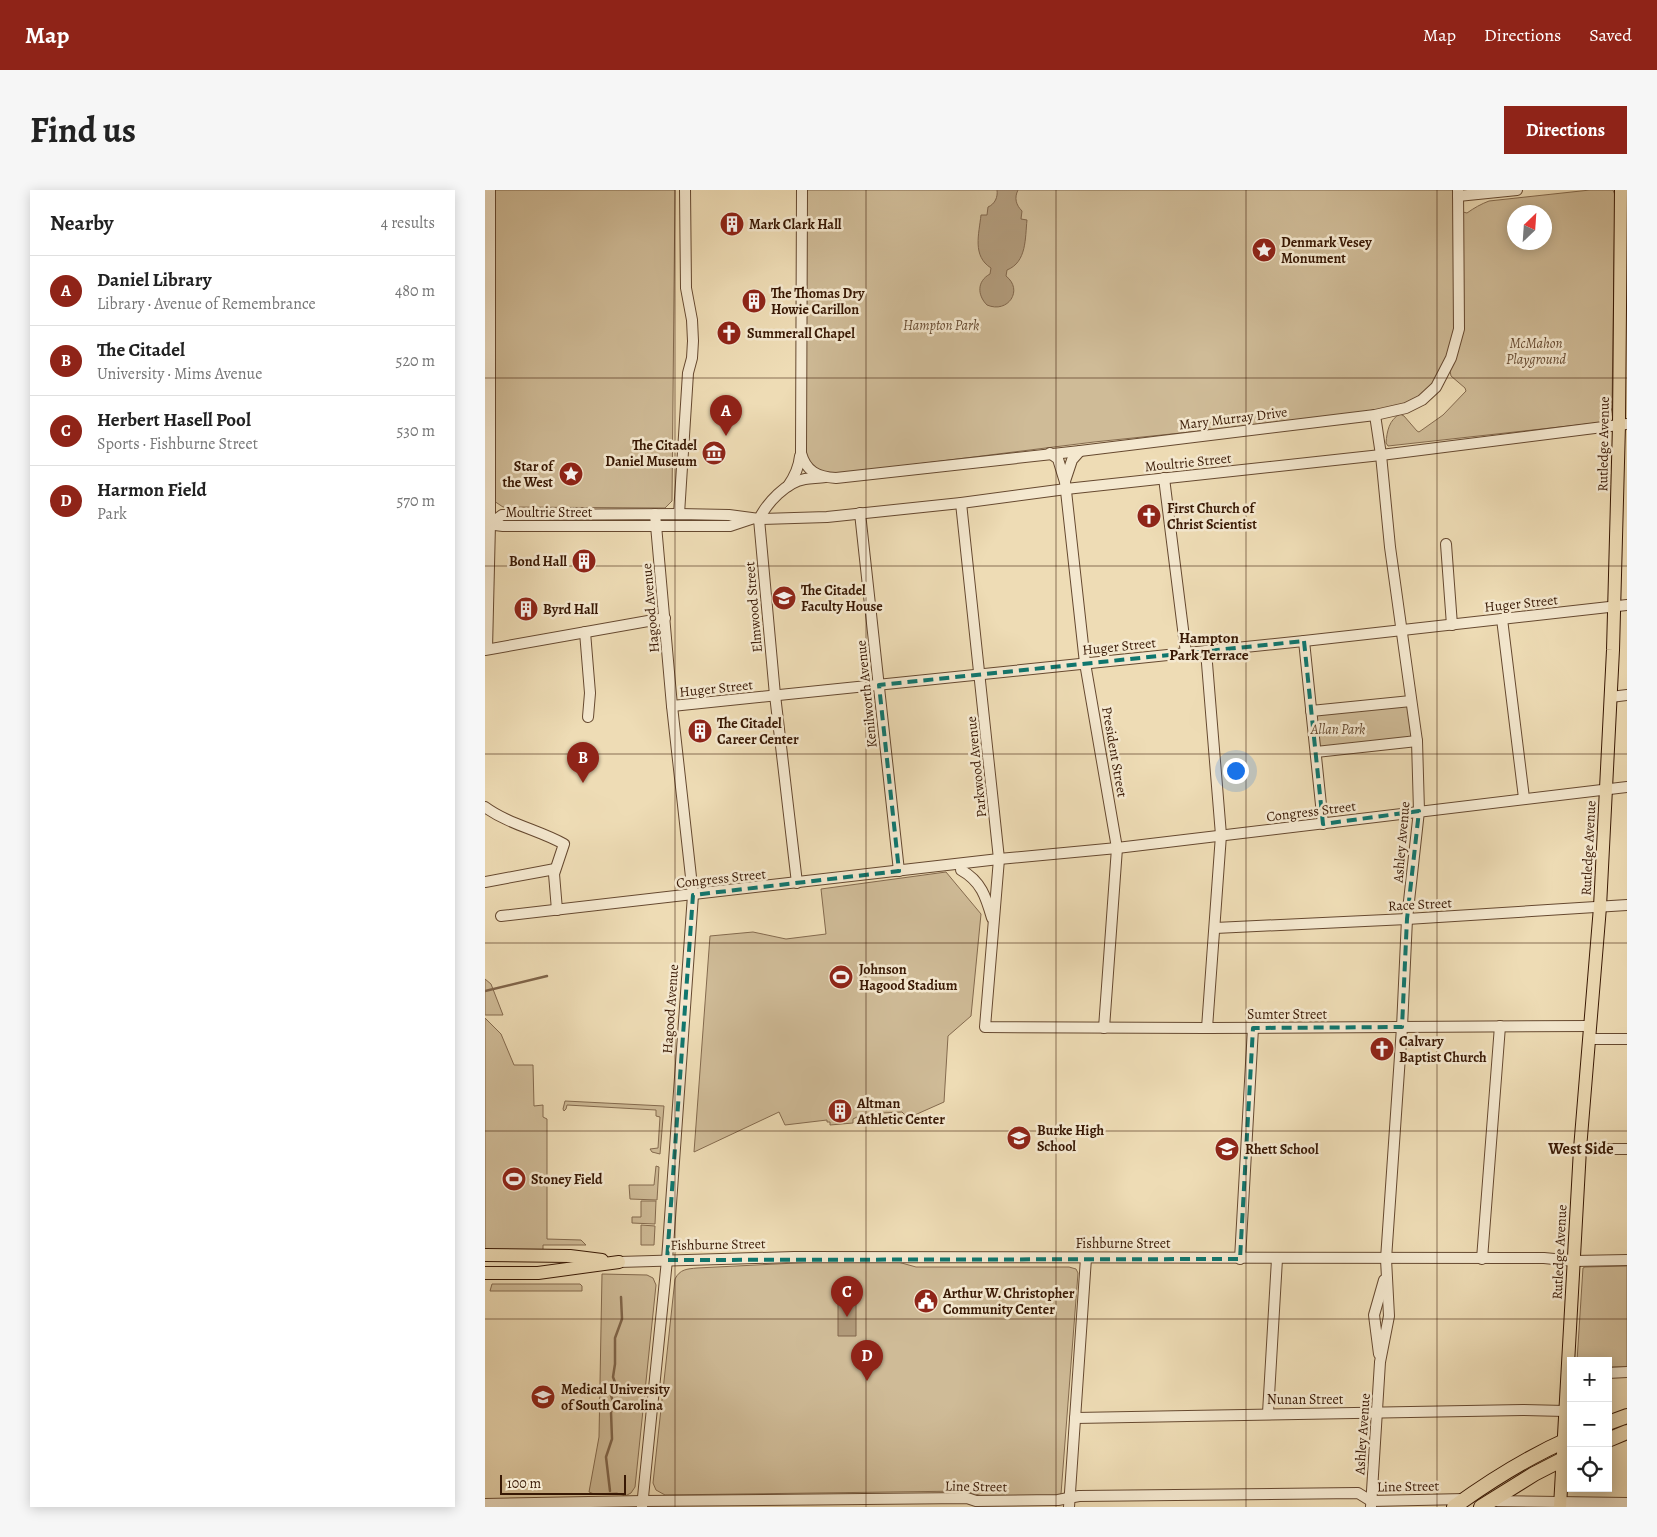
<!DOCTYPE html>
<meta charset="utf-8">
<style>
:root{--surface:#fff;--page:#f6f6f6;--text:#222;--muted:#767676;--line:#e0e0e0;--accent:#8f2418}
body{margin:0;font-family:Alegreya,serif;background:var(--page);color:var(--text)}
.controls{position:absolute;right:15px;bottom:15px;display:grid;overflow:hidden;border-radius:0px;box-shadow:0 2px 12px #0003}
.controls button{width:45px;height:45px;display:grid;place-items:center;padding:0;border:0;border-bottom:1px solid var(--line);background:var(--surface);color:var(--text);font:25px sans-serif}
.compass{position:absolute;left:1022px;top:15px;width:45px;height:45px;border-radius:50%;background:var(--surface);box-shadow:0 2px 12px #0003;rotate:25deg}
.scale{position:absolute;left:15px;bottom:12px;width:126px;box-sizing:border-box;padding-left:5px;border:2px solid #381804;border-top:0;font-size:14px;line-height:18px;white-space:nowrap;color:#381804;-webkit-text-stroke:4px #f4e8cf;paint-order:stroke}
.you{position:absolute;left:750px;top:580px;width:18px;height:18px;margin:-12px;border:4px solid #fff;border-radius:50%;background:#1a73e8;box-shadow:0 0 0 8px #1a73e833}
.badge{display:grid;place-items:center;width:32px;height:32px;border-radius:50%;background:var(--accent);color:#fff;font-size:16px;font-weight:700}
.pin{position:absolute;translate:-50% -41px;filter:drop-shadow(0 1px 2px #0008)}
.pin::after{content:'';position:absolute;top:26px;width:18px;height:15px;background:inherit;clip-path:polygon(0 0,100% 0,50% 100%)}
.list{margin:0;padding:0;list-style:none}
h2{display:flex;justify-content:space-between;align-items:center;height:65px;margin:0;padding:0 20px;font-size:21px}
h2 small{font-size:16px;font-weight:400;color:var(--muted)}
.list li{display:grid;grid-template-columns:32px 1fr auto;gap:15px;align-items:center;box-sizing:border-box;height:70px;padding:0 20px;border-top:1px solid var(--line)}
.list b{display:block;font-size:19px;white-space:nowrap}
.list p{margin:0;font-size:16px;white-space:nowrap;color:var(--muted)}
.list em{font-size:16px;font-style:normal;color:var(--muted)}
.icon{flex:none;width:28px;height:28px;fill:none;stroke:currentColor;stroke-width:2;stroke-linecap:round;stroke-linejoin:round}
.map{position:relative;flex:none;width:1142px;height:1317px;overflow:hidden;border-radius:0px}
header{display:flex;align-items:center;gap:30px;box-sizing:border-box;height:70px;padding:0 25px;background:var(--accent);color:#fff}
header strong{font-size:24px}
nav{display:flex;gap:28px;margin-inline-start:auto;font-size:18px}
.intro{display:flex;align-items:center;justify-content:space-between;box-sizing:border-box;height:120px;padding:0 30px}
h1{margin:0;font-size:35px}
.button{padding:12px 22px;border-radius:0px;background:var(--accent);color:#fff;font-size:18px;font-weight:700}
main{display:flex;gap:30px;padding:0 30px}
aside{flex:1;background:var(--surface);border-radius:0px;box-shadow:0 2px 12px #0003}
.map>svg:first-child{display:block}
.green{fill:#cfbb97;stroke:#846a4e;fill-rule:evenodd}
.water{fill:#b09979;stroke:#80654a}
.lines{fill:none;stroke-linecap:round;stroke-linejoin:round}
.stream{stroke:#80654a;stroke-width:2.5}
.minor-casing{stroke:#664930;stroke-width:12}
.major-casing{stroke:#381804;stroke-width:14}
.highway-casing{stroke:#381804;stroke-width:16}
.minor{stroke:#f4e8cf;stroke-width:10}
.major{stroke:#eedcb5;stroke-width:12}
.highway{stroke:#eedcb5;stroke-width:14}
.marked{fill:none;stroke:#0f766e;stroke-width:4;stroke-dasharray:10 6;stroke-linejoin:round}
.grid{fill:none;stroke:#381804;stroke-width:1;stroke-opacity:0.55}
.labels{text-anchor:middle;stroke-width:5;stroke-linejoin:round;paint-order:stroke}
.poi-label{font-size:14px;font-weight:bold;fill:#381804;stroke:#f4e8cf;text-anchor:start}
.park-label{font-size:14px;font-style:italic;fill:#654930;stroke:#f4e8cf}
.street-label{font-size:14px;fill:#381804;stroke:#f4e8cf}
.neighbourhood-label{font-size:15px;font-weight:bold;fill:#381804;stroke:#f4e8cf}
.quarter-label{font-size:16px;font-weight:bold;fill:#381804;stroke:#f4e8cf}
</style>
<header>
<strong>Map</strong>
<nav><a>Map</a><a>Directions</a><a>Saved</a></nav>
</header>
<div class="intro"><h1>Find us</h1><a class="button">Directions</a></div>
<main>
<aside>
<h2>Nearby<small>4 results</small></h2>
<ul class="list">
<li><span class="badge">A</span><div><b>Daniel Library</b><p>Library · Avenue of Remembrance</p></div><em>480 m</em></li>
<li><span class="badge">B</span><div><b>The Citadel</b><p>University · Mims Avenue</p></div><em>520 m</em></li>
<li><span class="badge">C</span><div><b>Herbert Hasell Pool</b><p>Sports · Fishburne Street</p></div><em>530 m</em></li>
<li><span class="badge">D</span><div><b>Harmon Field</b><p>Park</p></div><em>570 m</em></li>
</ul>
</aside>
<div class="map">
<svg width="1142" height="1317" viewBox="0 0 1142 1317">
<rect width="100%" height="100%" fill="#eedcb5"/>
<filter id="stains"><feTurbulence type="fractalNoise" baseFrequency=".004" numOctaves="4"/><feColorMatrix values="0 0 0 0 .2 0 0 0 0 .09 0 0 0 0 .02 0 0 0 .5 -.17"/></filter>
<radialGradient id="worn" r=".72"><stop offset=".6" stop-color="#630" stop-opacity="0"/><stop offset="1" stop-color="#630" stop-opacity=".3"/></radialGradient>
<g class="green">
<path d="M 8,0 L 190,0 L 187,311 L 180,318 L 18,317 L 6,309 Z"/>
<path d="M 322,0 L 970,0 L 971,139 L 963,169 L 945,197 L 935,206 L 922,214 L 889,223 L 609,252 L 352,284 C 335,282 325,278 319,261 Z"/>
<path d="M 1105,0 L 1128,0 L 1130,5 L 1127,216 L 1125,230 L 1120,232 L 903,256 L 901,253 C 902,241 904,230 915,224 L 919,226 L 932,241 L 934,242 L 958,225 L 981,201 L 980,198 L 966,186 L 965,181 L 973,155 L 978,22 L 982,23 C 989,18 996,14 1004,11 ZM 1030,22 L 1060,22 L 1060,52 L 1030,52 Z"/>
<path d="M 923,514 L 929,549 L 833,560 L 829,523 Z"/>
<path d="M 461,682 L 496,724 L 486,826 L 463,846 L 459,912 L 423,928 L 417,922 L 397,923 L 397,932 L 373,935 L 372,927 L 368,929 L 368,933 L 345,935 L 345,932 L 342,932 L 342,930 L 300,935 L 294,922 L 209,962 L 225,746 L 268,742 L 301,749 L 341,744 L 336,699 Z"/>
<path d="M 0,789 L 6,794 L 18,825 L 0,825 Z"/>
<path d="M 0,828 L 16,844 L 29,875 L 48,875 L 49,916 L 58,915 L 58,927 L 62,929 L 62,1049 L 96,1050 L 101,1055 L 58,1055 L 58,1061 L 0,1061 Z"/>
<path d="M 80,911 L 179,916 L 175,964 L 167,962 L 165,959 L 173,958 L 175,927 L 171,926 L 171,920 L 82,915 L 81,919 L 79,921 L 78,919 Z"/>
<path d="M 171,976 L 174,977 L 172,1010 L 145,1009 L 144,995 L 169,995 Z"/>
<path d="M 156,1011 L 171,1011 L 170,1034 L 147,1033 L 147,1027 L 156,1027 Z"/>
<path d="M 156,1035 L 170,1036 L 169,1055 L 156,1055 Z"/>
<path d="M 331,1072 L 413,1072 L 431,1077 L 584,1077 L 591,1079 L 593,1083 L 576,1304 L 571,1306 L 497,1306 L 481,1301 L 180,1305 L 171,1300 L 168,1293 L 190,1089 C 195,1079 202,1079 212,1078 Z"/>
<path d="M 1142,1076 L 1142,1177 L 1123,1177 L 1123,1171 L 1092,1171 L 1098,1078 L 1100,1077 Z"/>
<path d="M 117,1084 L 162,1085 L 168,1088 L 171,1095 L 150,1297 L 146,1303 L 140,1306 L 132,1303 L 109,1304 L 104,1302 L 114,1247 Z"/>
<path d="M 7,1094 L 95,1094 L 97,1096 L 97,1101 L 5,1101 Z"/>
</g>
<g class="water">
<path d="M 512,0 L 533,0 C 529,8 531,15 537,21 L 536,29 L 542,30 C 540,48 542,72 522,80 L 521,86 C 539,100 523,124 502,115 C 492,105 492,91 505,84 L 506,78 C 487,66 494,44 496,25 L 502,25 L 503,17 C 510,14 513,7 512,0 Z"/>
<path d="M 353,1107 L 371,1108 L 371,1146 L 353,1146 Z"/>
</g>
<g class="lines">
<g class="stream">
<path d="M 0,801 L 62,786"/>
<path d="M 125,1301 L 121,1267 L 127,1249 L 126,1222 L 129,1216 L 126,1205 L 131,1195 L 128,1187 L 130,1174 L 130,1148 L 137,1129 L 136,1107"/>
</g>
<defs>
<g id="minor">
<path d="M 317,0 L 316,263 C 321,281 332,287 351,288 L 595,261 L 890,225 L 921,218 L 937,210 L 951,197 L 966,168 L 974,139 L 973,0"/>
<path d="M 973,6 L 1032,0"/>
<path d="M 565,263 L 573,269 L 580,292 L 600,473 L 632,658 L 619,838"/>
<path d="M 679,288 L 701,463"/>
<path d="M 580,291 L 587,270 L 595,261"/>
<path d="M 303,296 C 310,286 314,277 315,266"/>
<path d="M 476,313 L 514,669 L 500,837 L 722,838 L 1105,836"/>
<path d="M 375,323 L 414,681"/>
<path d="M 194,324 L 203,183 L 207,168 L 208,151 L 207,130 L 201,98 L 200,0"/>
<path d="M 2,334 L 18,336 L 245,336 L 266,329"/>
<path d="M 5,334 L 17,325 L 194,324 L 244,325 L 274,329 L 342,327 L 476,313 L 581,299 L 896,265 L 1142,234"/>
<path d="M 961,354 L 967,435"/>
<path d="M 1017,429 L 1039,608"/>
<path d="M 100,442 L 105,503 L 103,527"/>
<path d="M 819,451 L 838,634"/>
<path d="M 2,459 L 5,334 L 5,0"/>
<path d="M 0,460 L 180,428"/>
<path d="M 721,461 L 736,645 L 722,838"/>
<path d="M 1126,507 L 1142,505"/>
<path d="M 187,516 L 819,451 L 1142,415"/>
<path d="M 826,521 L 926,511"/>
<path d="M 831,562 L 932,551"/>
<path d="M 0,617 C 23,634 54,640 79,654 L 69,684 L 72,720"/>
<path d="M 476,680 C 496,691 501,707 507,728"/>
<path d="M 0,692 L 70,679"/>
<path d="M 312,693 L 290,505 L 274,329 C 282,313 301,292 320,289 C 327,288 334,288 340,287"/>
<path d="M 16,726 L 514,669 L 632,658 L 1142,597"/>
<path d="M 730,738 L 922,729 L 1142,715"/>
<path d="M 1104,849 L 1142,849"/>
<path d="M 1095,959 L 1142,959"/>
<path d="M 755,1069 L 768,838"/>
<path d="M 997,1069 L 1015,836"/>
<path d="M 134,1072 L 309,1067 L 1059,1068 L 1089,1071 L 1142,1070"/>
<path d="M 894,1164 L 889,1125 L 899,1090"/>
<path d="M 1123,1183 L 1142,1182"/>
<path d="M 783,1223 L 792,1069"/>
<path d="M 590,1228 L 1038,1220 L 1080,1221"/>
<path d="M 1005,1311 L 1142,1313"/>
<path d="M 0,1314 L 158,1311 L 482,1308 L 491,1311 L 573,1310 L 594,1306 L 873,1303 L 886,1311 L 980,1309"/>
<path d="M 157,1317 L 182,1070 L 208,705 L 187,516 L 170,324"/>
<path d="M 584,1317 L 601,1068"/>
<path d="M 886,1317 L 895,1172 L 904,1126 L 901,1069 L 917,837 L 922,729 L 934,621 L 932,551 L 905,357 L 896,265 L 890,225"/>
</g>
<g id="major">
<path d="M 0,1065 L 85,1066 L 117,1070"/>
<path d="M 0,1083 L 53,1083 L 134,1072"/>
<path d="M 1075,1317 L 1095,959 L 1115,717 L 1128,460 L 1134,235 L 1136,0"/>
</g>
<g id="highway">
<path d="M 1123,1233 L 1142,1226"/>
<path d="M 1123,1250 L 1142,1242"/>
<path d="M 969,1317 C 1006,1290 1043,1267 1086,1248"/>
<path d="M 996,1317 L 1049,1284 L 1086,1265"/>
</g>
</defs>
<use href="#minor" class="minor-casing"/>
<use href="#major" class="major-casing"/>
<use href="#highway" class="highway-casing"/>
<use href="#minor" class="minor"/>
<use href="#major" class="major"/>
<use href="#highway" class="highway"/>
</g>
<path class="marked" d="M 819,451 L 838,634 L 934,621 L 922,729 L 917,837 L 768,838 L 755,1069 L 182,1070 L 208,705 L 414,681 L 394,495 Z"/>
<path class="grid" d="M 190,0 L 190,1317M 381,0 L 381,1317M 571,0 L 571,1317M 761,0 L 761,1317M 952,0 L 952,1317M 0,188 L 1142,188M 0,376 L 1142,376M 0,564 L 1142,564M 0,753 L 1142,753M 0,941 L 1142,941M 0,1129 L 1142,1129"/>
<defs>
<symbol id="building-disc" viewBox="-11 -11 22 22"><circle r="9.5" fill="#8f2418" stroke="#f4e8cf"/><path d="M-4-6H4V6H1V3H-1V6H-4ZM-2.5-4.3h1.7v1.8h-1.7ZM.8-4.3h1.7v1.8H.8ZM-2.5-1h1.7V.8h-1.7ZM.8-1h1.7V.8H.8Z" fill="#fff"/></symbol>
<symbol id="sight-disc" viewBox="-11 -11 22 22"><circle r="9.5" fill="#8f2418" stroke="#f4e8cf"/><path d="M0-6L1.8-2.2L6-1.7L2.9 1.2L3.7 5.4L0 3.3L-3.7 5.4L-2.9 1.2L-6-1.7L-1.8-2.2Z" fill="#fff"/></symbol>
<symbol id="church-disc" viewBox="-11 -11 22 22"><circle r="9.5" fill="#8f2418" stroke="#f4e8cf"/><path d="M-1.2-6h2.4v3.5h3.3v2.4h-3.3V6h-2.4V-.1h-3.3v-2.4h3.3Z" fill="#fff"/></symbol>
<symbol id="museum-disc" viewBox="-11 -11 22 22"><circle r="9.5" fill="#8f2418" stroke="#f4e8cf"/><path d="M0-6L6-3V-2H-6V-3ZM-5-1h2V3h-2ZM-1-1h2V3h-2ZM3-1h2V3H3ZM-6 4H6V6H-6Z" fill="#fff"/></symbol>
<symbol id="school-disc" viewBox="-11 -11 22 22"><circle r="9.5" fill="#8f2418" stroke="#f4e8cf"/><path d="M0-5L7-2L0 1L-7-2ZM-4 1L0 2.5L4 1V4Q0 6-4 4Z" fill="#fff"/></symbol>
<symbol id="stadium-disc" viewBox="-11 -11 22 22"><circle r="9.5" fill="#8f2418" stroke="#f4e8cf"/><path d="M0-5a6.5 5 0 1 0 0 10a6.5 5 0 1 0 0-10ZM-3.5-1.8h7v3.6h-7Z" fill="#fff"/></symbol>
<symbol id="civic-disc" viewBox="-11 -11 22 22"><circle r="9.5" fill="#8f2418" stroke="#f4e8cf"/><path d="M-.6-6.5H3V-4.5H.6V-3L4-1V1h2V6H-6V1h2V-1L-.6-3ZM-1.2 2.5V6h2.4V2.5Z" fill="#fff"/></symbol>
<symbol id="university-disc" viewBox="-11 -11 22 22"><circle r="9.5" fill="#8f2418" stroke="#f4e8cf"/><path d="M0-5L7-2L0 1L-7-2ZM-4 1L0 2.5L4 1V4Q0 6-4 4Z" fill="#fff"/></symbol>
</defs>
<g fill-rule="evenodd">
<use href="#building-disc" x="233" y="20" width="28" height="28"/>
<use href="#sight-disc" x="765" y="46" width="28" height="28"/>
<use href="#building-disc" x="255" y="97" width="28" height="28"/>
<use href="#church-disc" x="230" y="129" width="28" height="28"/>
<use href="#museum-disc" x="215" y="249" width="28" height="28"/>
<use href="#sight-disc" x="72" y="270" width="28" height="28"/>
<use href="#church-disc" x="650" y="312" width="28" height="28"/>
<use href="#building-disc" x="85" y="357" width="28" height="28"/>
<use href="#school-disc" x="285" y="394" width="28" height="28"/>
<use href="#building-disc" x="27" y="405" width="28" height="28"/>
<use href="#building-disc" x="201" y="527" width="28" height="28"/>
<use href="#stadium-disc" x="342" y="773" width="28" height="28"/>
<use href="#church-disc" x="883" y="845" width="28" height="28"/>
<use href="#building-disc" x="341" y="907" width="28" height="28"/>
<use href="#school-disc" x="520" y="934" width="28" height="28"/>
<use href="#school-disc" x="728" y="945" width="28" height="28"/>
<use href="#stadium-disc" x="15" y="975" width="28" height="28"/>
<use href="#civic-disc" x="427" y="1097" width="28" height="28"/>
<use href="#university-disc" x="44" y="1193" width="28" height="28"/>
</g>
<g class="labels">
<g class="poi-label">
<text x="264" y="39">Mark Clark Hall</text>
<text x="796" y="57">Denmark Vesey<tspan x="796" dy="16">Monument</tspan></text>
<text x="286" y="108">The Thomas Dry<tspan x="286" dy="16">Howie Carillon</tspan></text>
<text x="262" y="148">Summerall Chapel</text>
<text x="212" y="260" text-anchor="end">The Citadel<tspan x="212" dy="16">Daniel Museum</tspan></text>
<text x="68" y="281" text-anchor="end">Star of<tspan x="68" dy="16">the West</tspan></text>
<text x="682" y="323">First Church of<tspan x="682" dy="16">Christ Scientist</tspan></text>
<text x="82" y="376" text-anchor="end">Bond Hall</text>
<text x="316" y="405">The Citadel<tspan x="316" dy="16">Faculty House</tspan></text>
<text x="58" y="424">Byrd Hall</text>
<text x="232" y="538">The Citadel<tspan x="232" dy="16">Career Center</tspan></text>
<text x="374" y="784">Johnson<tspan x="374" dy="16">Hagood Stadium</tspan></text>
<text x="914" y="856">Calvary<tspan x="914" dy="16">Baptist Church</tspan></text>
<text x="372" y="918">Altman<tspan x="372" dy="16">Athletic Center</tspan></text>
<text x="552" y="945">Burke High<tspan x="552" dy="16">School</tspan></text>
<text x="760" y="964">Rhett School</text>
<text x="46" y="994">Stoney Field</text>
<text x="458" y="1108">Arthur W. Christopher<tspan x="458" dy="16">Community Center</tspan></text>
<text x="76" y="1204">Medical University<tspan x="76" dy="16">of South Carolina</tspan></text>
</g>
<g class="park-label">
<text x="456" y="140">Hampton Park</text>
<text x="1051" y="158">McMahon<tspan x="1051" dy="16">Playground</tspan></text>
<text x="853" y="544">Allan Park</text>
</g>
<g class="street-label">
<text transform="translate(748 228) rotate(-7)" y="5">Mary Murray Drive</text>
<text transform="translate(1118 254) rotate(-89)" y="5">Rutledge Avenue</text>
<text transform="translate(703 272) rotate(-6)" y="5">Moultrie Street</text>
<text x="64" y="327">Moultrie Street</text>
<text transform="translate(1036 413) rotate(-6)" y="5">Huger Street</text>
<text transform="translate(268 417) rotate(-95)" y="5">Elmwood Street</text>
<text transform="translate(165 418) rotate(-95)" y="5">Hagood Avenue</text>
<text transform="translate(634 456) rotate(-6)" y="5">Huger Street</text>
<text transform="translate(231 498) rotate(-6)" y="5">Huger Street</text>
<text transform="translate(381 504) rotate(-96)" y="5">Kenilworth Avenue</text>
<text transform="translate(630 562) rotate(80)" y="5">President Street</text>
<text transform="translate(491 577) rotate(-96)" y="5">Parkwood Avenue</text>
<text transform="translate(826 621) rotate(-7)" y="5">Congress Street</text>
<text transform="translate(916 652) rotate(-85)" y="5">Ashley Avenue</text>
<text transform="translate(1103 658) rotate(-87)" y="5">Rutledge Avenue</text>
<text transform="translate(236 688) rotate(-6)" y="5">Congress Street</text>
<text transform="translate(935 714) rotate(-3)" y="5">Race Street</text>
<text transform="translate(185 819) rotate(-86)" y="5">Hagood Avenue</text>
<text x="802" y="829">Sumter Street</text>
<text x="638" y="1058">Fishburne Street</text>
<text transform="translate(233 1054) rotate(-1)" y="5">Fishburne Street</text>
<text transform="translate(1074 1062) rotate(-87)" y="5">Rutledge Avenue</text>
<text x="820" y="1214">Nunan Street</text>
<text transform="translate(877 1244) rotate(-86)" y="5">Ashley Avenue</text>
<text transform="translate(491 1296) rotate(1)" y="5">Line Street</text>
<text transform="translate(923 1296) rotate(-1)" y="5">Line Street</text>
</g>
<g class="neighbourhood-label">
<text x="724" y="453">Hampton<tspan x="724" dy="17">Park Terrace</tspan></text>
</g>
<g class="quarter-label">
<text x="1096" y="964">West Side</text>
</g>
</g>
<rect width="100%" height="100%" filter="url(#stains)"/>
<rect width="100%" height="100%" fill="url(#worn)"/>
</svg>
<div class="controls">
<button>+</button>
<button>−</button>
<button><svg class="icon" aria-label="locate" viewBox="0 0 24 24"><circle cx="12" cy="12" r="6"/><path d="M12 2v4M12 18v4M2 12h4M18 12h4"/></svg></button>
</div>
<svg class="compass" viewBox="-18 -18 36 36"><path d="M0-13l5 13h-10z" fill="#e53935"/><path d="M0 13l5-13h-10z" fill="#767676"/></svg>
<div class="scale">100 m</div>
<div class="you"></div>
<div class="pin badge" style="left:241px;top:246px">A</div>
<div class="pin badge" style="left:98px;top:593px">B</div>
<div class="pin badge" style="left:362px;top:1127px">C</div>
<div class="pin badge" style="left:382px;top:1191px">D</div>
</div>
</main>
